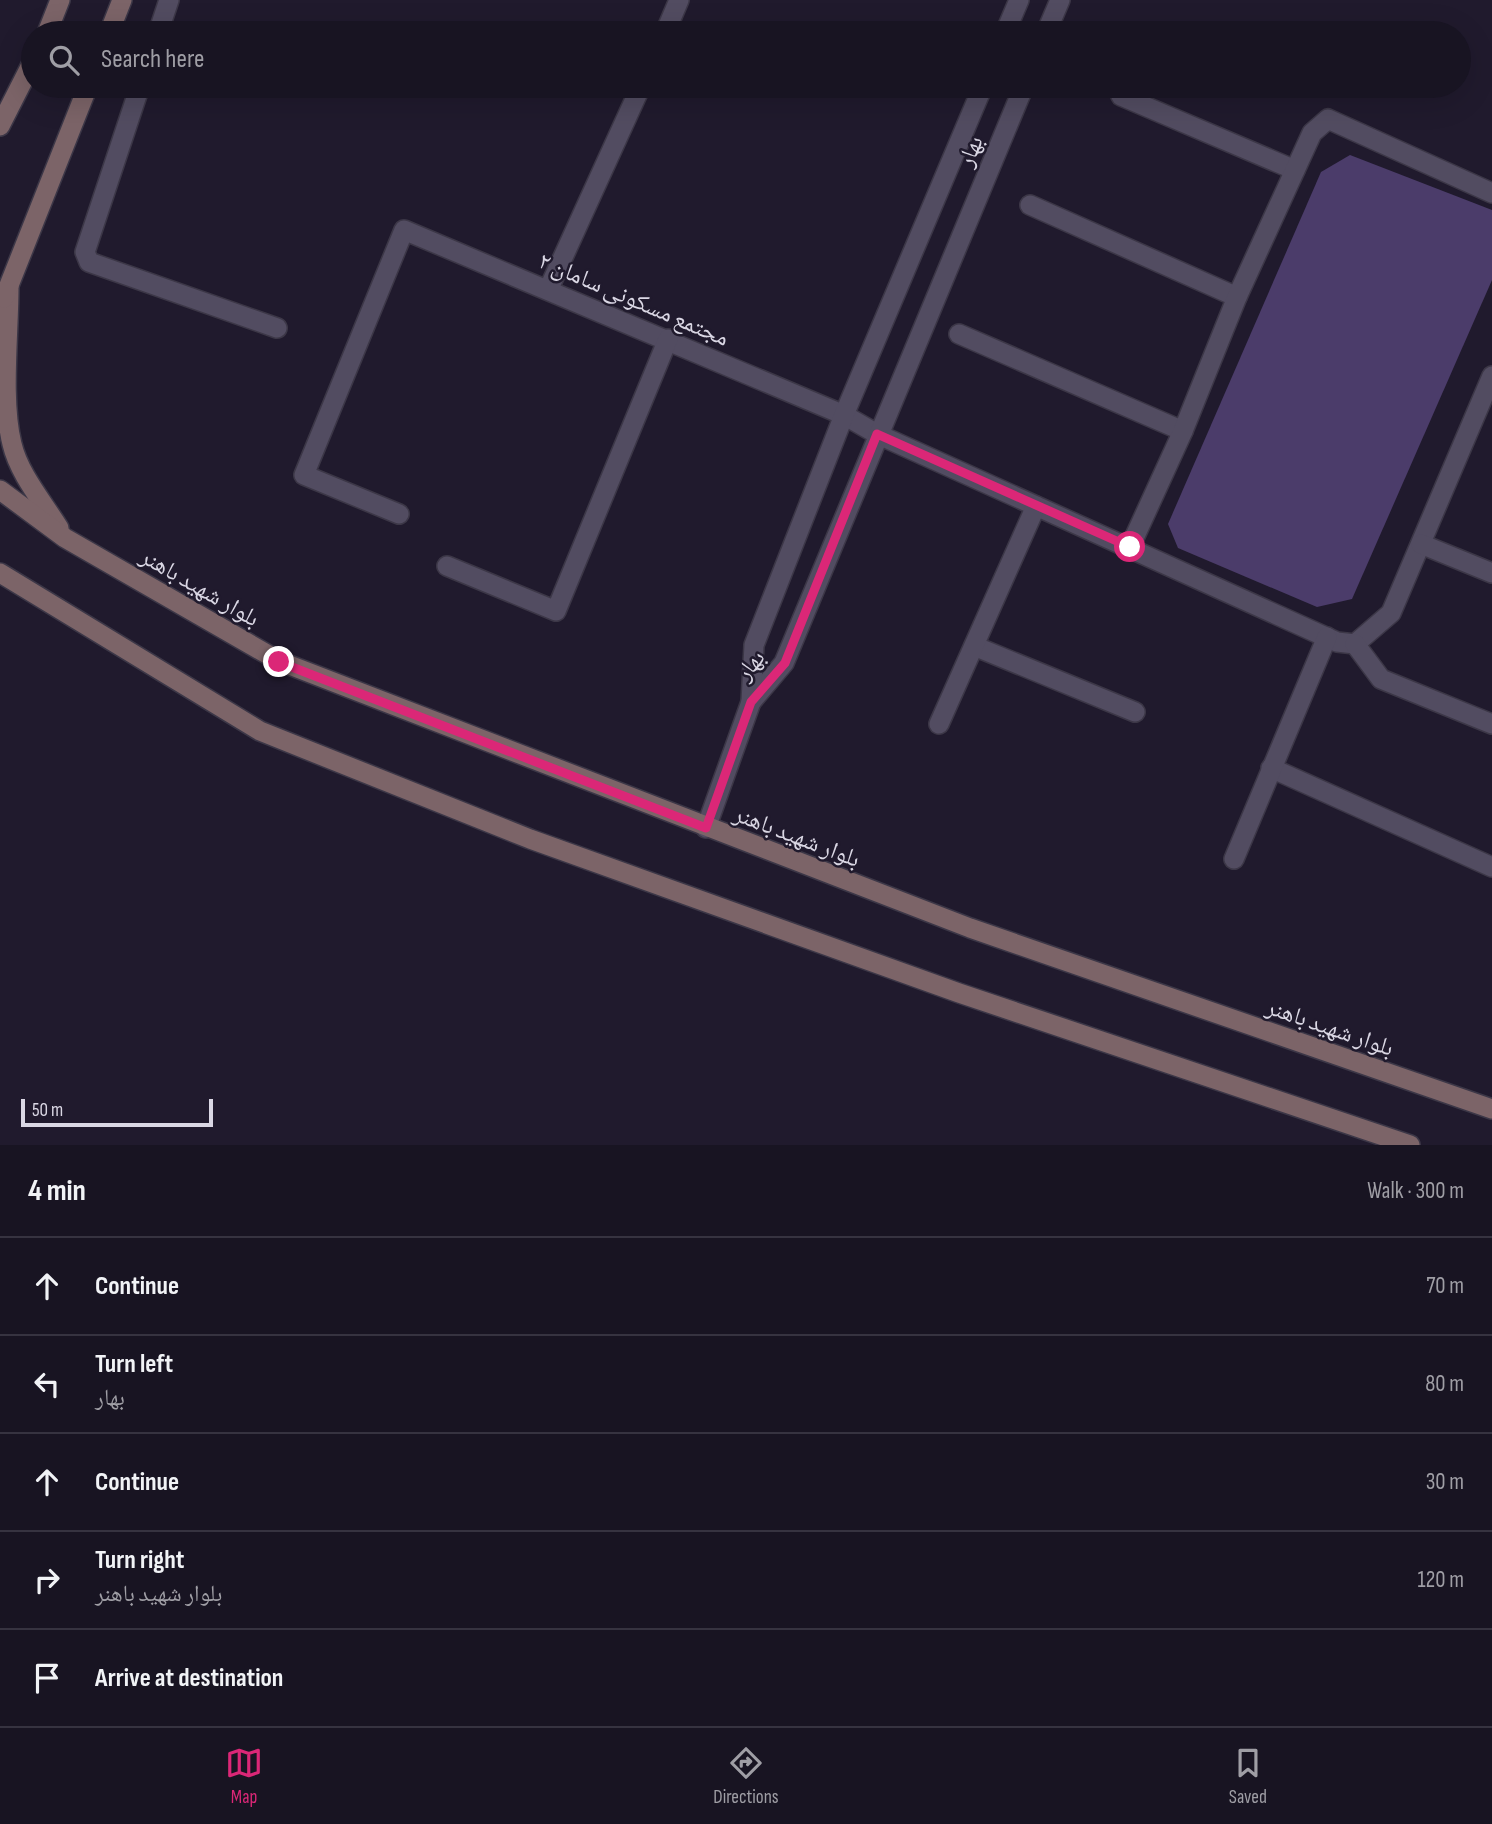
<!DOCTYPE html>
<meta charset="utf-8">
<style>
:root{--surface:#181422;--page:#211d2a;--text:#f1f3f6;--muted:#9f9ea5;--line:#363340;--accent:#db2777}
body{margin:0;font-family:"Sofia Sans Condensed","Noto Naskh Arabic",sans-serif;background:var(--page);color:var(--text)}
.scale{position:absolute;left:21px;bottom:18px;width:192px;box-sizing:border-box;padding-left:7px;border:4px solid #dad7e4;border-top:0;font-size:19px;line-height:24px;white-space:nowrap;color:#dad7e4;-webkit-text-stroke:5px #201a2d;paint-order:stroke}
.stop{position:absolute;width:21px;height:21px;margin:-16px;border:5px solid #db2777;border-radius:50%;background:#fff}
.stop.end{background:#db2777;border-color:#fff;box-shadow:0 2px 7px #0008}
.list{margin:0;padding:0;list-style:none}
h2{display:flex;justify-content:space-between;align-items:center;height:91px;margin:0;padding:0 28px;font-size:30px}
h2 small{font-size:23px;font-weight:400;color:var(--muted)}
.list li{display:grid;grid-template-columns:46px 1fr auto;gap:21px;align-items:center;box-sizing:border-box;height:98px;padding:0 28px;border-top:2px solid var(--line)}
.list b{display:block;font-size:26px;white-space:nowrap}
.list p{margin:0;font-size:23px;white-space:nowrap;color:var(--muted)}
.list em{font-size:23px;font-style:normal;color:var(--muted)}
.icon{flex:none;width:38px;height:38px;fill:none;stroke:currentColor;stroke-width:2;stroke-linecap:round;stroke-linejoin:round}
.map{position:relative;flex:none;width:1492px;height:1145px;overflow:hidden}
.search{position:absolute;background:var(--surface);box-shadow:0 7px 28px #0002;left:21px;right:21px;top:21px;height:77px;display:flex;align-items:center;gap:18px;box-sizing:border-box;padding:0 24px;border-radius:38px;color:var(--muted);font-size:26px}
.sheet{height:581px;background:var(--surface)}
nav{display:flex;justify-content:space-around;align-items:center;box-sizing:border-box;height:98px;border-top:2px solid var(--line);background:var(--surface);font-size:19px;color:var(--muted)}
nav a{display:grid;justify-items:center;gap:4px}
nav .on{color:var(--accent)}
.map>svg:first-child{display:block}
.green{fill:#4b3c6a}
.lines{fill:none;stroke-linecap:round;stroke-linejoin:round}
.minor-casing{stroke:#3c3747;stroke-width:22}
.secondary-casing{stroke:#3c3747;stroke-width:22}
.minor{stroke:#524c61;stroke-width:19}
.secondary{stroke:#7c6468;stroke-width:19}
.route{stroke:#db2777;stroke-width:9}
.labels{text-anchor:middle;stroke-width:5;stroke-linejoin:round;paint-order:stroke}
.street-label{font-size:24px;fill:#dad7e4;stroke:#201a2d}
</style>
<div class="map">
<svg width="1492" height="1145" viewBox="0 0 1492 1145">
<rect width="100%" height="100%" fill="#201a2d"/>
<path class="green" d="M 1350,155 L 1492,210 L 1492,280 L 1352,599 L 1317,607 L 1178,548 L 1168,524 L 1321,172 Z"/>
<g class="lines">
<defs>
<g id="minor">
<path d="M 158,33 L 169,0"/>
<path d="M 665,33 L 679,0"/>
<path d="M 1005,33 L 1019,0"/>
<path d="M 1046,33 L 1060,0"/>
<path d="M 140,86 L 85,252 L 89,262 L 277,328"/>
<path d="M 1121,96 L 1295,170"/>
<path d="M 1030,205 L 1237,297"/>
<path d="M 549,288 L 641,86"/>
<path d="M 959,334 L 1183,431"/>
<path d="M 399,514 L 304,475 L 404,230 L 844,415 L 877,434 L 1337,642 L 1355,644 L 1391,613 L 1492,376"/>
<path d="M 1421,544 L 1492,573"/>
<path d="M 1130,547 L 1183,431 L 1237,297 L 1312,133 L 1328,119 L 1492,193"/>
<path d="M 447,566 L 556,611 L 668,339"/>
<path d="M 1355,644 L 1381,679 L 1492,724"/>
<path d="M 974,646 L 1135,712"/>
<path d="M 751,702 L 784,663 L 1024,86"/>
<path d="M 939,724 L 1036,506"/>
<path d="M 1271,768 L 1492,867"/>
<path d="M 706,828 L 751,702 L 754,645 L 844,415 L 983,86"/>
<path d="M 1234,859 L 1327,637"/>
</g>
<g id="secondary">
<path d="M 47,33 L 60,0"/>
<path d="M 109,33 L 122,0"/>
<path d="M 0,126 L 33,61"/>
<path d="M 9,287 C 9,333 1,400 12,444 C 19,474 43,502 59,528"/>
<path d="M 4,298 L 88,86"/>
<path d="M 0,490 L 65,538 L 279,661 L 970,928 L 1492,1109"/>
<path d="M 0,573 L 260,731 L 530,839 L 959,993 L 1410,1145"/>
</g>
</defs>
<use href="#minor" class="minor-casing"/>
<use href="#secondary" class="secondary-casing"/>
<use href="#minor" class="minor"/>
<use href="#secondary" class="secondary"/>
</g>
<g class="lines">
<path class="route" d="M 279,662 L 706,828 L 751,702 L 785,663 L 877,434 L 1130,547"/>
</g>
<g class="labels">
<g class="street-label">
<text transform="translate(970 151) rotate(-67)" y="8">بهار</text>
<text transform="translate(634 299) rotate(23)" y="8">مجتمع مسکونی سامان ۲</text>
<text transform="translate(200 587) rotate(30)" y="8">بلوار شهید باهنر</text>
<text transform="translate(750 665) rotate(-51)" y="8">بهار</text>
<text transform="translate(797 836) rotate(21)" y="8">بلوار شهید باهنر</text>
<text transform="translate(1330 1027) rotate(19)" y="8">بلوار شهید باهنر</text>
</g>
</g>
</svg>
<div class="scale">50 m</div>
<div class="stop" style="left:1130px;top:547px"></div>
<div class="stop end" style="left:279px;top:662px"></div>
<div class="search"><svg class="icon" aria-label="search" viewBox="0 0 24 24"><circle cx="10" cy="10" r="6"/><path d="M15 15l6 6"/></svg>Search here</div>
</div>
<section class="sheet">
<h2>4 min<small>Walk · 300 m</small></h2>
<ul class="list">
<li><svg class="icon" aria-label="ahead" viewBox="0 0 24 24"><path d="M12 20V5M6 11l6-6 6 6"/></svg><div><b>Continue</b></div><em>70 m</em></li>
<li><svg class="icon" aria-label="left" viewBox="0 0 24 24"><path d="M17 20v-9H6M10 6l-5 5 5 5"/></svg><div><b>Turn left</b><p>بهار</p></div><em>80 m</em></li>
<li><svg class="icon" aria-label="ahead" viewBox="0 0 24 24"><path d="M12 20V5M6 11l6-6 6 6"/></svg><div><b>Continue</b></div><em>30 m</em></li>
<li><svg class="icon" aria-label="right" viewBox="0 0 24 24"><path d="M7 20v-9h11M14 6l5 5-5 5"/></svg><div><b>Turn right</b><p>بلوار شهید باهنر</p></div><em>120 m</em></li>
<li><svg class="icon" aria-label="arrive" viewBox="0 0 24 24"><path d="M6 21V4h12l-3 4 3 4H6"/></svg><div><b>Arrive at destination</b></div></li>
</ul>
</section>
<nav>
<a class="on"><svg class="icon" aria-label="map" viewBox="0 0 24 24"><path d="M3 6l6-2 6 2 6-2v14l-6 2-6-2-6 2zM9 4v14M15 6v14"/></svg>Map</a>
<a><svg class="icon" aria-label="directions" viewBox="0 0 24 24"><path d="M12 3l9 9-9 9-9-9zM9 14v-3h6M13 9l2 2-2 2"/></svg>Directions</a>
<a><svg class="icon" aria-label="saved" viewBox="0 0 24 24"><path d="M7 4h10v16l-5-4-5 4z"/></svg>Saved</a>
</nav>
